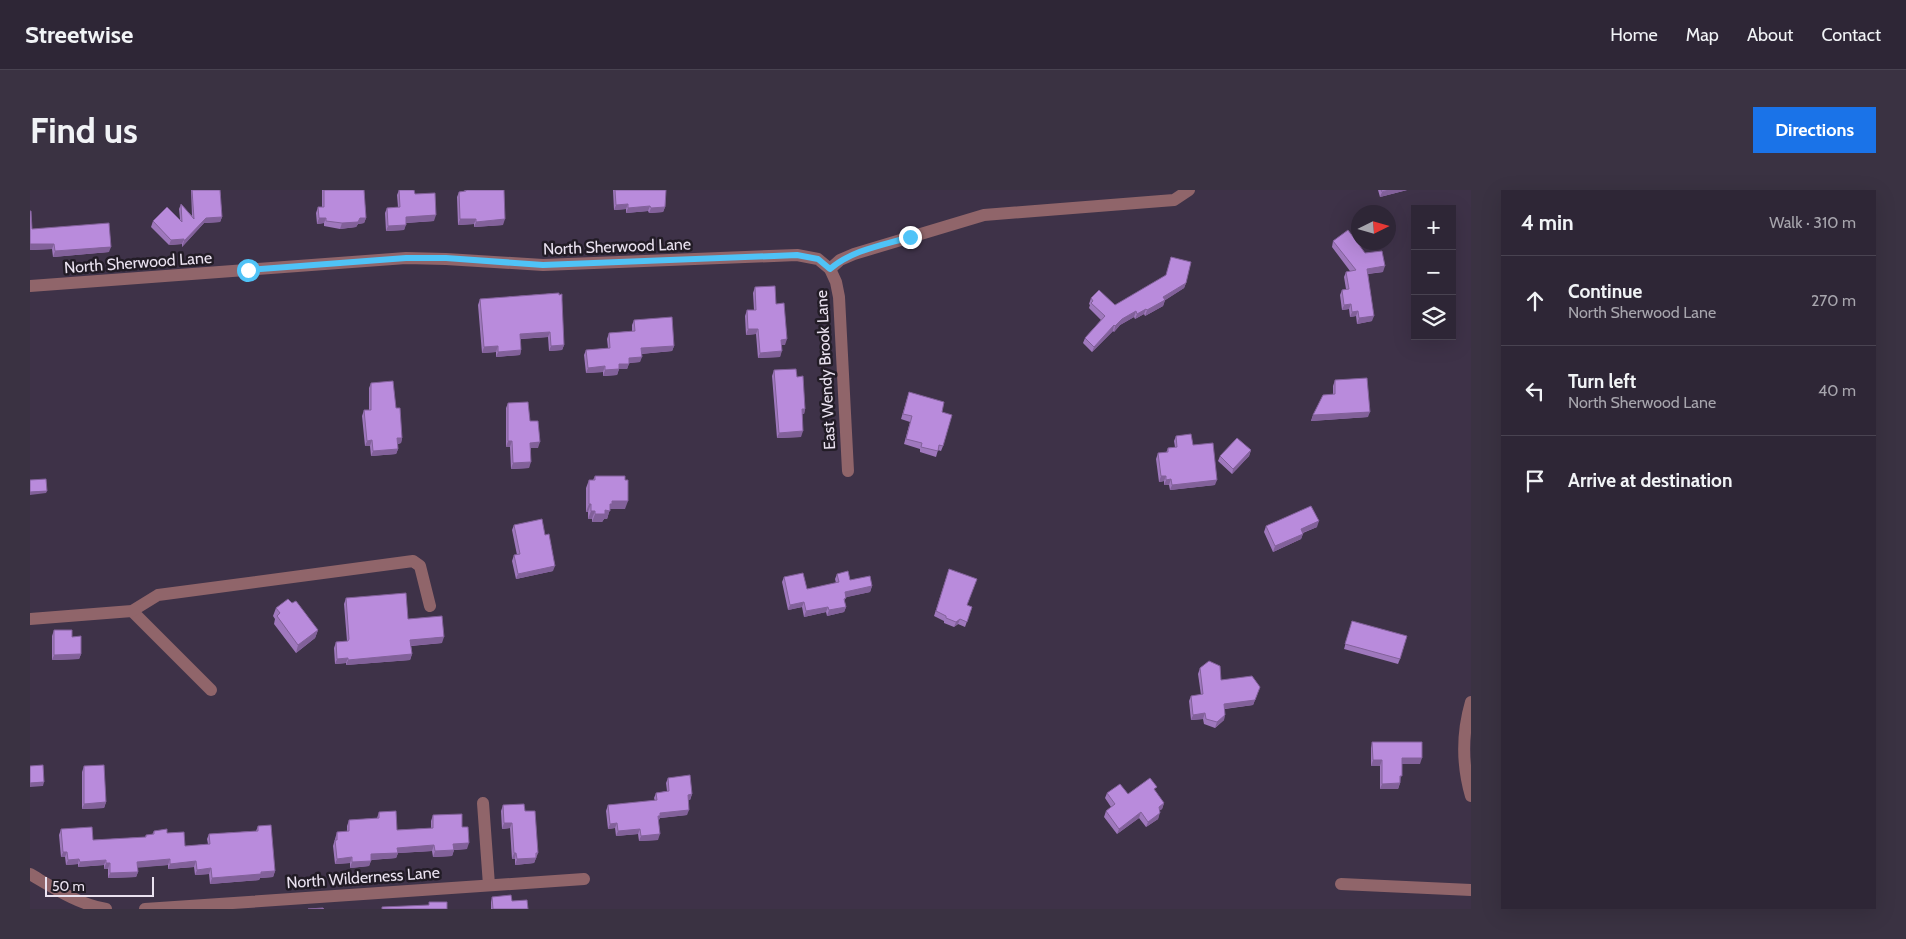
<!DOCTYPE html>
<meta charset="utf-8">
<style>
:root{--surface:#2e2636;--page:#3a3242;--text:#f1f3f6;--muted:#a7a5ad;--line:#494351;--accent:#1a73e8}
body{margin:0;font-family:Cabin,sans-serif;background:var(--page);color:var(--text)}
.controls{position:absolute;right:15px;top:15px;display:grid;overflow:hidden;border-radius:0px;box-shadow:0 5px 20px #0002}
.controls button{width:45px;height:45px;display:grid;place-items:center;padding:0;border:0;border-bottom:1px solid var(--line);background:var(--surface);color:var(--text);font:25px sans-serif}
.compass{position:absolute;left:1321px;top:15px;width:45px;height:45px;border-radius:50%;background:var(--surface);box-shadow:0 5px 20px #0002;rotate:85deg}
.scale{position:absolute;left:15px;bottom:12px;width:109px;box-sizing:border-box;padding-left:5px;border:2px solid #eae2f0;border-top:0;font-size:14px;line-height:18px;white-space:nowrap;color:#eae2f0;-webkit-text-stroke:4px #221c26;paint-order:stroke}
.stop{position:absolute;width:15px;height:15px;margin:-11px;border:4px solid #4fc3f7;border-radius:50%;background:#fff}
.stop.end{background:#4fc3f7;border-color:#fff;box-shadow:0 1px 5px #0008}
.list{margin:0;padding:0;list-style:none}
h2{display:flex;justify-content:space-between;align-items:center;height:65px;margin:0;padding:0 20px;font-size:21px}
h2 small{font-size:16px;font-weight:400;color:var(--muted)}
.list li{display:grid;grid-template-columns:32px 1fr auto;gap:15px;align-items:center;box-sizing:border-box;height:90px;padding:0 20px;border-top:1px solid var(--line)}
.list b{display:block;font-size:19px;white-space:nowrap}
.list p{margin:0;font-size:16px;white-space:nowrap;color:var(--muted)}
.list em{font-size:16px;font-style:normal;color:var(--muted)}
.icon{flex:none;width:28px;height:28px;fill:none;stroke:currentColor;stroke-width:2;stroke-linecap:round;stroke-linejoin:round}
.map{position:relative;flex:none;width:1441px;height:719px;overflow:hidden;border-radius:0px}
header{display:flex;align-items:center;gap:30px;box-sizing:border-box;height:70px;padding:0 25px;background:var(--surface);border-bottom:1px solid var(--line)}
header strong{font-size:24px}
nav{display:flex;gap:28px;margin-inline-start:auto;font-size:18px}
.intro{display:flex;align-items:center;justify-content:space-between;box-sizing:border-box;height:120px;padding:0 30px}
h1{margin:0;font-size:35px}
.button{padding:12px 22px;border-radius:0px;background:var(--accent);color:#fff;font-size:18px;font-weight:700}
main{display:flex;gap:30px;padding:0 30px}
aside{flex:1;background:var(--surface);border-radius:0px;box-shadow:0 5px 20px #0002}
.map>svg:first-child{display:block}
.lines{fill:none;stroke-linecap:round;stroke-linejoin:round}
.minor{stroke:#90656a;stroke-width:12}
.wall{fill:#9f78bd}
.shaded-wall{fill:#82619a}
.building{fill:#b98bdc;stroke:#82619a}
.route{stroke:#4fc3f7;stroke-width:6}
.labels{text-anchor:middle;stroke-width:5;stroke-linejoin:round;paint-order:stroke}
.street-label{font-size:16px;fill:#eae2f0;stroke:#221c26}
</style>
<header>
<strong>Streetwise</strong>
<nav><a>Home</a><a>Map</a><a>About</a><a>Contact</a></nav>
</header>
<div class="intro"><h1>Find us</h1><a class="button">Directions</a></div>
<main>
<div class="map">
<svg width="1441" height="719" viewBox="0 0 1441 719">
<rect width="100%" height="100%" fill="#3e3248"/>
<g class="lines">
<g class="minor">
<path d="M 800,79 L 806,92 L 809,107 L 818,281"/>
<path d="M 0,96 L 376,68 L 416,69 L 513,75 L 767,65 L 788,69 L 800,79 L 810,70 L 824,64 L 954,25 L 1144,10 L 1159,0"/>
<path d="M 102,421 L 181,500"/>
<path d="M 0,429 L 102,421 L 128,405 L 383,371 L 390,376 L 400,416"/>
<path d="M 1441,512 C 1432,543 1432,575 1441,606"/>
<path d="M 453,613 L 459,695"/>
<path d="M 0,684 C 24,698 48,714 76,719"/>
<path d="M 1311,694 L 1441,700"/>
<path d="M 115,719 L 554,689"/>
</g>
</g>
<g class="wall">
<path d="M 161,0 L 190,0 L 192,27 L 190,32 L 174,33 L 152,57 L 152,54 L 139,55 L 121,37 L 123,31 L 150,29 L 149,19 L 151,14 L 162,26 Z"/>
<path d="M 292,0 L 334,0 L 336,28 L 334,33 L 328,34 L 326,37 L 310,39 L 294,36 L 294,33 L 287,34 L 286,23 L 288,17 L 292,17 Z"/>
<path d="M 369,0 L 385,4 L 404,31 L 376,33 L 374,40 L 356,41 L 355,23 L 357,18 L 368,17 L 367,5 Z"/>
<path d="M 435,0 L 474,0 L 473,35 L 444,37 L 444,34 L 428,35 L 427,7 L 429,2 L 434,1 Z"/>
<path d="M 583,0 L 636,0 L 635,17 L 633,22 L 619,23 L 618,21 L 596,23 L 596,19 L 584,20 Z"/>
<path d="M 1348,0 L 1377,0 L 1350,7 Z"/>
<path d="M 0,21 L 2,39 L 79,62 L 23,67 L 22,59 L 0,60 Z"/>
<path d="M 1303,51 L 1335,63 L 1353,82 L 1338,84 L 1342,131 L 1327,134 L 1326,126 L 1320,127 L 1319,119 L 1312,120 L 1310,105 L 1312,100 L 1316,99 L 1314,87 L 1316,82 L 1320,81 L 1302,57 Z"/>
<path d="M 1141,67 L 1156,93 L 1154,98 L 1135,110 L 1133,116 L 1115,126 L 1114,124 L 1105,129 L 1104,127 L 1090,135 L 1084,142 L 1083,141 L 1062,162 L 1053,153 L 1055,148 L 1071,130 L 1059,118 L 1060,115 L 1059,114 L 1061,108 L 1085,115 L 1136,86 Z"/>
<path d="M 725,97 L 746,114 L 755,155 L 752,155 L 750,167 L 728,168 L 726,144 L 716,145 L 715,126 L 717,120 L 724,120 L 723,103 Z"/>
<path d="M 529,103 L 534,155 L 532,160 L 519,161 L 518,147 L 491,149 L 491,160 L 490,165 L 466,167 L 466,162 L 452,163 L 448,115 L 450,109 Z"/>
<path d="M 604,130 L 644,156 L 642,161 L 611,164 L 610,172 L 599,173 L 597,179 L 589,179 L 587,185 L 573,186 L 573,182 L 556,183 L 554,165 L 556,160 L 578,158 L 577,149 L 579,143 L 602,141 L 602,135 Z"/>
<path d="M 744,180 L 767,187 L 775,219 L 774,224 L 772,224 L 771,247 L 747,248 L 742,186 Z"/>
<path d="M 1305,190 L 1338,227 L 1281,231 L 1283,225 L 1303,204 L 1303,196 Z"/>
<path d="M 341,193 L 366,218 L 372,248 L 371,253 L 368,254 L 368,259 L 366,264 L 341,266 L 340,256 L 335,256 L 332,226 L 334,220 L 339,220 L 339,198 Z"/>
<path d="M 879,202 L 912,222 L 913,256 L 911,261 L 908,260 L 906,267 L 890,262 L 890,259 L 874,254 L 880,232 L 871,229 Z"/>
<path d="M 478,213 L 500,231 L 508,258 L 501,258 L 499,278 L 481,279 L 480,257 L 476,257 L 476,218 Z"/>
<path d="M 1146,246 L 1163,255 L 1185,295 L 1140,300 L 1139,295 L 1134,295 L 1134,291 L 1129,292 L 1126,269 L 1128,263 L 1136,263 L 1138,258 L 1145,257 L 1144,251 Z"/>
<path d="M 1221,260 L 1219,266 L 1202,284 L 1188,271 L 1190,266 Z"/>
<path d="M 565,286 L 595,319 L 580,319 L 577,329 L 574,329 L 572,332 L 562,332 L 562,329 L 558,329 L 558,322 L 556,322 L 556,298 L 559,290 L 563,290 Z"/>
<path d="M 484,335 L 523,381 L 486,389 L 482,371 L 484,365 L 487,365 L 482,340 Z"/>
<path d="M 1236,336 L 1287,337 L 1273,343 L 1271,349 L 1243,362 L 1234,342 Z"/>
<path d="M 919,379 L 937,415 L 942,417 L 935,437 L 928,434 L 924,437 L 914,433 L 914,431 L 904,426 Z"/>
<path d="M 807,384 L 820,390 L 842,396 L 840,402 L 816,407 L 814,412 L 816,417 L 814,422 L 797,426 L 796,422 L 774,427 L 772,417 L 758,420 L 752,392 L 754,387 L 777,399 L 806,393 L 805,389 Z"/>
<path d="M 316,408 L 378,429 L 412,453 L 381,456 L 382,464 L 380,470 L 316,475 L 316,473 L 305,474 L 304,458 L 306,452 L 317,451 L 314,414 Z"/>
<path d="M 262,413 L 288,440 L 285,448 L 266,463 L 244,434 L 245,429 L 243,426 L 246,418 Z"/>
<path d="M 1322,431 L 1370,469 L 1368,474 L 1314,459 Z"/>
<path d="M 24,440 L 42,447 L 51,464 L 49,469 L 22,470 L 22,446 Z"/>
<path d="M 1170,478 L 1191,490 L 1230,497 L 1223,515 L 1195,519 L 1194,530 L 1185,538 L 1174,534 L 1173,529 L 1161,530 L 1159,511 L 1161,506 L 1171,505 L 1168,484 Z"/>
<path d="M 1342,552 L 1390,574 L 1372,574 L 1370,593 L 1368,599 L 1350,599 L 1350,576 L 1341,576 L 1341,558 Z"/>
<path d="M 54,576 L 76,612 L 74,618 L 52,619 L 52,582 Z"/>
<path d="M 638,588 L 662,604 L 660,610 L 658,610 L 657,625 L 630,628 L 628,631 L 628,650 L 609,651 L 608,644 L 586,646 L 585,638 L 578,639 L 576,621 L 578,615 L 625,611 L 624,608 L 626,603 L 637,601 L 636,593 Z"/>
<path d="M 1125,602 L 1134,613 L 1132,619 L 1130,620 L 1128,629 L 1116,637 L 1109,628 L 1087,644 L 1074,627 L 1076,621 L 1081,617 L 1075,608 L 1077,603 L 1098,604 Z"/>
<path d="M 473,615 L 495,621 L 508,663 L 504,673 L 485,675 L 485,669 L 482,669 L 480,638 L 472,639 L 471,621 Z"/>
<path d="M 349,622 L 367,640 L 401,638 L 401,631 L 403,625 L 432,637 L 437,659 L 424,660 L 422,666 L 403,667 L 402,661 L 368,663 L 366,668 L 341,670 L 339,676 L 320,678 L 320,673 L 305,674 L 303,656 L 307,642 L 317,642 L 317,636 L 319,630 L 347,628 Z"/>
<path d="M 228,636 L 245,681 L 243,687 L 230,688 L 229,690 L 180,694 L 179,684 L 165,685 L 164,677 L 138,679 L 138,675 L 108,677 L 108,682 L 106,687 L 78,688 L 78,679 L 74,679 L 74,675 L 48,677 L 48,674 L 36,675 L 35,667 L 31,667 L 29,645 L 31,639 L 63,650 L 115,647 L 116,645 L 122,645 L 124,641 L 137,643 L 155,656 L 178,654 L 177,649 L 179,644 L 226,641 Z"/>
<path d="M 462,707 L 482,711 L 498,719 L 461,719 L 461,712 Z"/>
</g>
<g class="shaded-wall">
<path d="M 1359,0 L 1377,0 L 1350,7 L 1352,2 Z"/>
<path d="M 598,14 L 596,19 L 584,20 L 586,15 Z"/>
<path d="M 620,16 L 618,21 L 596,23 L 598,18 Z"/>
<path d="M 635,17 L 633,22 L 619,23 L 621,18 Z"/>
<path d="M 406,25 L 404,31 L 374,33 L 376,27 Z"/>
<path d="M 192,27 L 190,32 L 174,33 L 152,57 L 154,51 L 176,28 Z"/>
<path d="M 289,28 L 296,28 L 294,33 L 287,34 Z"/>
<path d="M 330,28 L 336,28 L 334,33 L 328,34 L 326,37 L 310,39 L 312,33 Z"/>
<path d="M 430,29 L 446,29 L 444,34 L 428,35 Z"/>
<path d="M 475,29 L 473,35 L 444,37 L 446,32 Z"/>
<path d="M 376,35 L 374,40 L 356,41 L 358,36 Z"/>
<path d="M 154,49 L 152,54 L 139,55 L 141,50 Z"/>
<path d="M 0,54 L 24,54 L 22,59 L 0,60 Z"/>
<path d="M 81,57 L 79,62 L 23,67 L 25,61 Z"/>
<path d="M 1355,76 L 1353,82 L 1335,84 L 1337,79 Z"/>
<path d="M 1156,93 L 1154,98 L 1134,111 L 1135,110 L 1133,116 L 1115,126 L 1117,120 L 1133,107 Z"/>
<path d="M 1321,114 L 1319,119 L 1312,120 L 1314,115 Z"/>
<path d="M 1116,119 L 1114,124 L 1105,129 L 1107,124 Z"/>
<path d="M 1106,121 L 1104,127 L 1090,135 L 1084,142 L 1085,136 L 1092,129 Z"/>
<path d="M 1328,121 L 1326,126 L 1320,127 L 1322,122 Z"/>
<path d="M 1344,126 L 1342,131 L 1327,134 L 1329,128 Z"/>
<path d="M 1084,135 L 1083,141 L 1062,162 L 1064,157 Z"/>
<path d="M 718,139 L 728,139 L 726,144 L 716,145 Z"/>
<path d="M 520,142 L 518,147 L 488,149 L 490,144 Z"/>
<path d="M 757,149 L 755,155 L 749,155 L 751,150 Z"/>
<path d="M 534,155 L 532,160 L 519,161 L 521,156 Z"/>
<path d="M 468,156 L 466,162 L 452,163 L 454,157 Z"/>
<path d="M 644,156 L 642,161 L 609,164 L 611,158 Z"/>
<path d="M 491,160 L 490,165 L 466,167 L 468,162 Z"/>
<path d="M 752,161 L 750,167 L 728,168 L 730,163 Z"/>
<path d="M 612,167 L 610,172 L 597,173 L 599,168 Z"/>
<path d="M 589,174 L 599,174 L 597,179 L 589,179 L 587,185 L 573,186 L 575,180 Z"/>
<path d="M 575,176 L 573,182 L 556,183 L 558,178 Z"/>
<path d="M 772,219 L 775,219 L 774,224 L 770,224 Z"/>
<path d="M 1340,222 L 1338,227 L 1281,231 L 1283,225 Z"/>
<path d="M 773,241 L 771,247 L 747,248 L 749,243 Z"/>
<path d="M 367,248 L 372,248 L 371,253 L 365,254 Z"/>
<path d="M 342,250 L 340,256 L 335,256 L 337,251 Z"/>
<path d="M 478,251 L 482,251 L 480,257 L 476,257 Z"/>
<path d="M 510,252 L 508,258 L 498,258 L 500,253 Z"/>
<path d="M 368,259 L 366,264 L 341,266 L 343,261 Z"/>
<path d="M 1221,260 L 1219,266 L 1202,284 L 1203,279 Z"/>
<path d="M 501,272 L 499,278 L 481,279 L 483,273 Z"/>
<path d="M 1131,286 L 1136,286 L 1134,291 L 1129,292 Z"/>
<path d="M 1141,289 L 1139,295 L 1134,295 L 1136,290 Z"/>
<path d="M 1187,290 L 1185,295 L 1140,300 L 1142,295 Z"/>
<path d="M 17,301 L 16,303 L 0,305 L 0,302 Z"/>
<path d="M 582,311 L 598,311 L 595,319 L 580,319 L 577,329 L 574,329 L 572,332 L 562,332 L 565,324 L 575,320 Z"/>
<path d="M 559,314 L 561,314 L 558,322 L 556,322 Z"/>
<path d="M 561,321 L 565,321 L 562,329 L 558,329 Z"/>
<path d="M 1289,331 L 1287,337 L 1269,344 L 1271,339 Z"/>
<path d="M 1273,344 L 1271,349 L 1243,362 L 1245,356 Z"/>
<path d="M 525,376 L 523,381 L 486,389 L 488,384 Z"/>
<path d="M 842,396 L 840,402 L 813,408 L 815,402 Z"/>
<path d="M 774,412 L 772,417 L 758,420 L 760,415 Z"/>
<path d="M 798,417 L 796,422 L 774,427 L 776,421 Z"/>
<path d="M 816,417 L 814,422 L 797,426 L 799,420 Z"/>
<path d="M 930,429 L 928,434 L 924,437 L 926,432 Z"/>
<path d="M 288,440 L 285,448 L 266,463 L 268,455 Z"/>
<path d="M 414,447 L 412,453 L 378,456 L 380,450 Z"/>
<path d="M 51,464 L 49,469 L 22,470 L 24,465 Z"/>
<path d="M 382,464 L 380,470 L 316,475 L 318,470 Z"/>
<path d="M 318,468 L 316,473 L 305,474 L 307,469 Z"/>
<path d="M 1230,497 L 1223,515 L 1192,519 L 1194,514 Z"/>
<path d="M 1175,523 L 1173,529 L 1161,530 L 1163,525 Z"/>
<path d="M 1195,525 L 1194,530 L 1185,538 L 1187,532 Z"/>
<path d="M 1372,568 L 1392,568 L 1390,574 L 1370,574 Z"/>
<path d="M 1343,570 L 1352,570 L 1350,576 L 1341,576 Z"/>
<path d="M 14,592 L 13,596 L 0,597 L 0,593 Z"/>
<path d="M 1370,593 L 1368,599 L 1350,599 L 1352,594 Z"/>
<path d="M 662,604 L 660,610 L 656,610 L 658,605 Z"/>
<path d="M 76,612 L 74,618 L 52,619 L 54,614 Z"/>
<path d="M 1134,613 L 1132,619 L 1127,622 L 1129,617 Z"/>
<path d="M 659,620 L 657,625 L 630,628 L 628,632 L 626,632 L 630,623 Z"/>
<path d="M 1111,622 L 1109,628 L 1087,644 L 1089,639 Z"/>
<path d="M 1130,623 L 1128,629 L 1116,637 L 1118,632 Z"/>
<path d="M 474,633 L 482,633 L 480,638 L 472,639 Z"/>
<path d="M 587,633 L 585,638 L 578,639 L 580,634 Z"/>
<path d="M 610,639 L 608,644 L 586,646 L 588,641 Z"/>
<path d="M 630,644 L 628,650 L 609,651 L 611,646 Z"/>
<path d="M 439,653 L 437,659 L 421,660 L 423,654 Z"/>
<path d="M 404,655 L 402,661 L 368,663 L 366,668 L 339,670 L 341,664 L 367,658 Z"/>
<path d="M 424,660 L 422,666 L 403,667 L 405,661 Z"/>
<path d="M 33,662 L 37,662 L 35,667 L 31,667 Z"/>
<path d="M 484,663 L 486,663 L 485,669 L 482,669 Z"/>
<path d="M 322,667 L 320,673 L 305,674 L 307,669 Z"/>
<path d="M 506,668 L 504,673 L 485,675 L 487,669 Z"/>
<path d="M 49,669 L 48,674 L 36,675 L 38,670 Z"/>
<path d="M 140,669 L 138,675 L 105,678 L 107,672 Z"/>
<path d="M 76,670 L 74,675 L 48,677 L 50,672 Z"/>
<path d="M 166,671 L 164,677 L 138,679 L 140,674 Z"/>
<path d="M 341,671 L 339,676 L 320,678 L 322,672 Z"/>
<path d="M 76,673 L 80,673 L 78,679 L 74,679 Z"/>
<path d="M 181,678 L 179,684 L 165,685 L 167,680 Z"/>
<path d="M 245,681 L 243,687 L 230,688 L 229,690 L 180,694 L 182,688 Z"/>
<path d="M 108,682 L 106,687 L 78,688 L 80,683 Z"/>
</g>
<g class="building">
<path d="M 162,0 L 190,0 L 192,27 L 176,28 L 154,51 L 154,49 L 141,50 L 123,31 L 137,17 L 152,32 L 151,14 L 164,29 Z"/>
<path d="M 294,0 L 334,0 L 336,28 L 330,28 L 328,32 L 312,33 L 296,31 L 296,28 L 289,28 L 288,17 L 294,17 Z"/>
<path d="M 369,0 L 384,0 L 385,4 L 405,3 L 406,25 L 376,27 L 376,35 L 358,36 L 357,18 L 370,17 Z"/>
<path d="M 436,0 L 474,0 L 475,29 L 446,32 L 446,29 L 430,29 L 429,2 L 436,1 Z"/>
<path d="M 585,0 L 636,0 L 635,17 L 621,18 L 620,16 L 598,18 L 598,14 L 586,15 Z"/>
<path d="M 1351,0 L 1359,0 L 1352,2 Z"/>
<path d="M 0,21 L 1,21 L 2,39 L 79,33 L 81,57 L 25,61 L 24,54 L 0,54 Z"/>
<path d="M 1318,40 L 1335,63 L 1352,61 L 1355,76 L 1337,79 L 1344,126 L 1329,128 L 1328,121 L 1322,122 L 1321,114 L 1314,115 L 1312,100 L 1319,99 L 1316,82 L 1326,80 L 1303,51 Z"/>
<path d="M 1141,67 L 1161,72 L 1156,93 L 1133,107 L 1135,110 L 1117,120 L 1116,119 L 1107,124 L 1106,121 L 1092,129 L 1085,136 L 1084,135 L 1064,157 L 1055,148 L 1075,126 L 1061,113 L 1063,111 L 1061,108 L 1069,100 L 1085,115 L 1136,85 Z"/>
<path d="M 745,96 L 746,114 L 754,113 L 757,149 L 751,150 L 752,161 L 730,163 L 728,139 L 718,139 L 717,120 L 726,120 L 725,97 Z"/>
<path d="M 529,103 L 529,105 L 532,104 L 532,110 L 534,155 L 521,156 L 520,142 L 490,144 L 491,160 L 468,162 L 468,156 L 454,157 L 450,109 Z"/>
<path d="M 642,127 L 644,156 L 611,158 L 612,167 L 599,168 L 599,174 L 589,174 L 589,179 L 575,180 L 575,176 L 558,178 L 556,160 L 580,158 L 579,143 L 605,141 L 604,130 Z"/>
<path d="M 766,179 L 767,187 L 773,186 L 775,219 L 772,219 L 773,241 L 749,243 L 744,180 Z"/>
<path d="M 1337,188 L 1340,222 L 1283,225 L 1293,205 L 1305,204 L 1305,190 Z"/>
<path d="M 363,191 L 366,218 L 370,218 L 372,248 L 367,248 L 368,259 L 343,261 L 342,250 L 337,251 L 334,220 L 341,220 L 341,193 Z"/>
<path d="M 879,202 L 914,212 L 912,222 L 922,225 L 913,256 L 909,255 L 908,261 L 891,257 L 892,253 L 876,249 L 882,226 L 873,224 Z"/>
<path d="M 498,212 L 500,231 L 508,231 L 510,252 L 500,253 L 501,272 L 483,273 L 482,251 L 478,251 L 478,213 Z"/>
<path d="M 1161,244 L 1163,255 L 1183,253 L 1187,290 L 1142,295 L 1141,289 L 1136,290 L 1136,286 L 1131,286 L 1128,263 L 1138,262 L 1138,258 L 1147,257 L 1146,246 Z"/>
<path d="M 1207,248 L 1221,260 L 1203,279 L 1190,266 Z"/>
<path d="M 565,286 L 595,286 L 595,290 L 598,290 L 598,311 L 582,311 L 582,314 L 580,314 L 580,321 L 575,320 L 575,324 L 565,324 L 565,321 L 561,321 L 561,314 L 559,314 L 559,290 L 565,290 Z"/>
<path d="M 16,289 L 17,301 L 0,302 L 0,290 Z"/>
<path d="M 1281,316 L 1289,331 L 1271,339 L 1273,344 L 1245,356 L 1236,336 Z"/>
<path d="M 512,329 L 515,345 L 519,344 L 525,376 L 488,384 L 484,365 L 490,364 L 484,335 Z"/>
<path d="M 919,379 L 947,389 L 937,415 L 942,417 L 937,432 L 930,429 L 926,432 L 916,428 L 916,426 L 906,421 Z"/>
<path d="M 818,381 L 820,390 L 840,386 L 842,396 L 815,402 L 816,408 L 814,409 L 816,417 L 799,420 L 798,417 L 776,421 L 774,412 L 760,415 L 754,387 L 773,383 L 777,399 L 809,392 L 807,384 Z"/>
<path d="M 376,403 L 378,429 L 412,426 L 414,447 L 380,450 L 382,464 L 318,470 L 318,468 L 307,469 L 306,452 L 318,451 L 319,449 L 316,408 Z"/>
<path d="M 258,409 L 262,413 L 266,411 L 288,440 L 268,455 L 247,426 L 250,423 L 246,418 Z"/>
<path d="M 1322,431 L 1377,446 L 1370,469 L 1315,454 Z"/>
<path d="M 24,440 L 42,440 L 42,447 L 51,446 L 51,464 L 24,465 Z"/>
<path d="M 1179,471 L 1190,476 L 1191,490 L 1222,486 L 1230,497 L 1225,510 L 1194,514 L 1195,525 L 1187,532 L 1176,529 L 1175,523 L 1163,525 L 1161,506 L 1173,504 L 1170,478 Z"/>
<path d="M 1342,552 L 1392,552 L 1392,568 L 1372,568 L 1372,586 L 1370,586 L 1370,593 L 1352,594 L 1352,570 L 1343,570 Z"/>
<path d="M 13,575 L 14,592 L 0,593 L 0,576 Z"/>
<path d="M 74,575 L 76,612 L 54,614 L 54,576 Z"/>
<path d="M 660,585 L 662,604 L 658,605 L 659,620 L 630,623 L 630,626 L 628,626 L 630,644 L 611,646 L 610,639 L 588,641 L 587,633 L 580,634 L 578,615 L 627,610 L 626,603 L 639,601 L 638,588 Z"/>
<path d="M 1120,588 L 1127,597 L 1124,599 L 1134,613 L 1129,617 L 1130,623 L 1118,632 L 1111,622 L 1089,639 L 1076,621 L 1085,614 L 1077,603 L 1090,594 L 1098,604 Z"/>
<path d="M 494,614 L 495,621 L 505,621 L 508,663 L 506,663 L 506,668 L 487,669 L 486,663 L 484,663 L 482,633 L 474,633 L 473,615 Z"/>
<path d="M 366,621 L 367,640 L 403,638 L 403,625 L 432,624 L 432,637 L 438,637 L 439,653 L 423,654 L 424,660 L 405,661 L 404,655 L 367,658 L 368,663 L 341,664 L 341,671 L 322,672 L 322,667 L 307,669 L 305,650 L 307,650 L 307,642 L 319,641 L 319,630 L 349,628 L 349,622 Z"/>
<path d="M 241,635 L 245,681 L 231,682 L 231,684 L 182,688 L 181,678 L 167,680 L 166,671 L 140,674 L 140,669 L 107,672 L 108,682 L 80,683 L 80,673 L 76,673 L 76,670 L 50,672 L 49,669 L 38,670 L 37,662 L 33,662 L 31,639 L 62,637 L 63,650 L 116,647 L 116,645 L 124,644 L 124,641 L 137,639 L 137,643 L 154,642 L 155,656 L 180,654 L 179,644 L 228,641 L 228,636 Z"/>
<path d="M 481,705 L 482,711 L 497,710 L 498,719 L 463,719 L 462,707 Z"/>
<path d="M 399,712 L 417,712 L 417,719 L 352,719 L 352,717 L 399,715 Z"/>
<path d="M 293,718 L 294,719 L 278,719 Z"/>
</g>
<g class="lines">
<path class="route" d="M 218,80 L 376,68 L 416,68 L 513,75 L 767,65 L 788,69 L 800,79 C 822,60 853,55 880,47"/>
</g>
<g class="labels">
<g class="street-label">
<text transform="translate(587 56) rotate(-2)" y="6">North Sherwood Lane</text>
<text transform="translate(108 72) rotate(-4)" y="6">North Sherwood Lane</text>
<text transform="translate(795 180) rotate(-93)" y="6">East Wendy Brook Lane</text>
<text transform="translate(333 687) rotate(-4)" y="6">North Wilderness Lane</text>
</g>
</g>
</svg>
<div class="controls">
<button>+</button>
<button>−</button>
<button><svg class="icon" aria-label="layers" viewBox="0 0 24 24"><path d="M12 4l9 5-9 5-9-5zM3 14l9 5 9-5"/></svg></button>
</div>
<svg class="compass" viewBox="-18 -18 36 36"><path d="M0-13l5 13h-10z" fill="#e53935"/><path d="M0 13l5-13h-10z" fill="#a7a5ad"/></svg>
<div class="scale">50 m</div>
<div class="stop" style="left:218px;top:80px"></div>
<div class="stop end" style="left:880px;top:47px"></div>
</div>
<aside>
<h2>4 min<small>Walk · 310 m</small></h2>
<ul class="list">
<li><svg class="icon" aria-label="ahead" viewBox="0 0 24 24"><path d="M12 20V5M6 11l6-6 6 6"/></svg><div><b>Continue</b><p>North Sherwood Lane</p></div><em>270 m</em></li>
<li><svg class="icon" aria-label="left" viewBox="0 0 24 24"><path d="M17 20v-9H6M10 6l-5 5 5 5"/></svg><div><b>Turn left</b><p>North Sherwood Lane</p></div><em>40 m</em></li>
<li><svg class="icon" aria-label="arrive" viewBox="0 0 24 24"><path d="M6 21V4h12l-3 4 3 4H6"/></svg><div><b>Arrive at destination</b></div></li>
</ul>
</aside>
</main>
